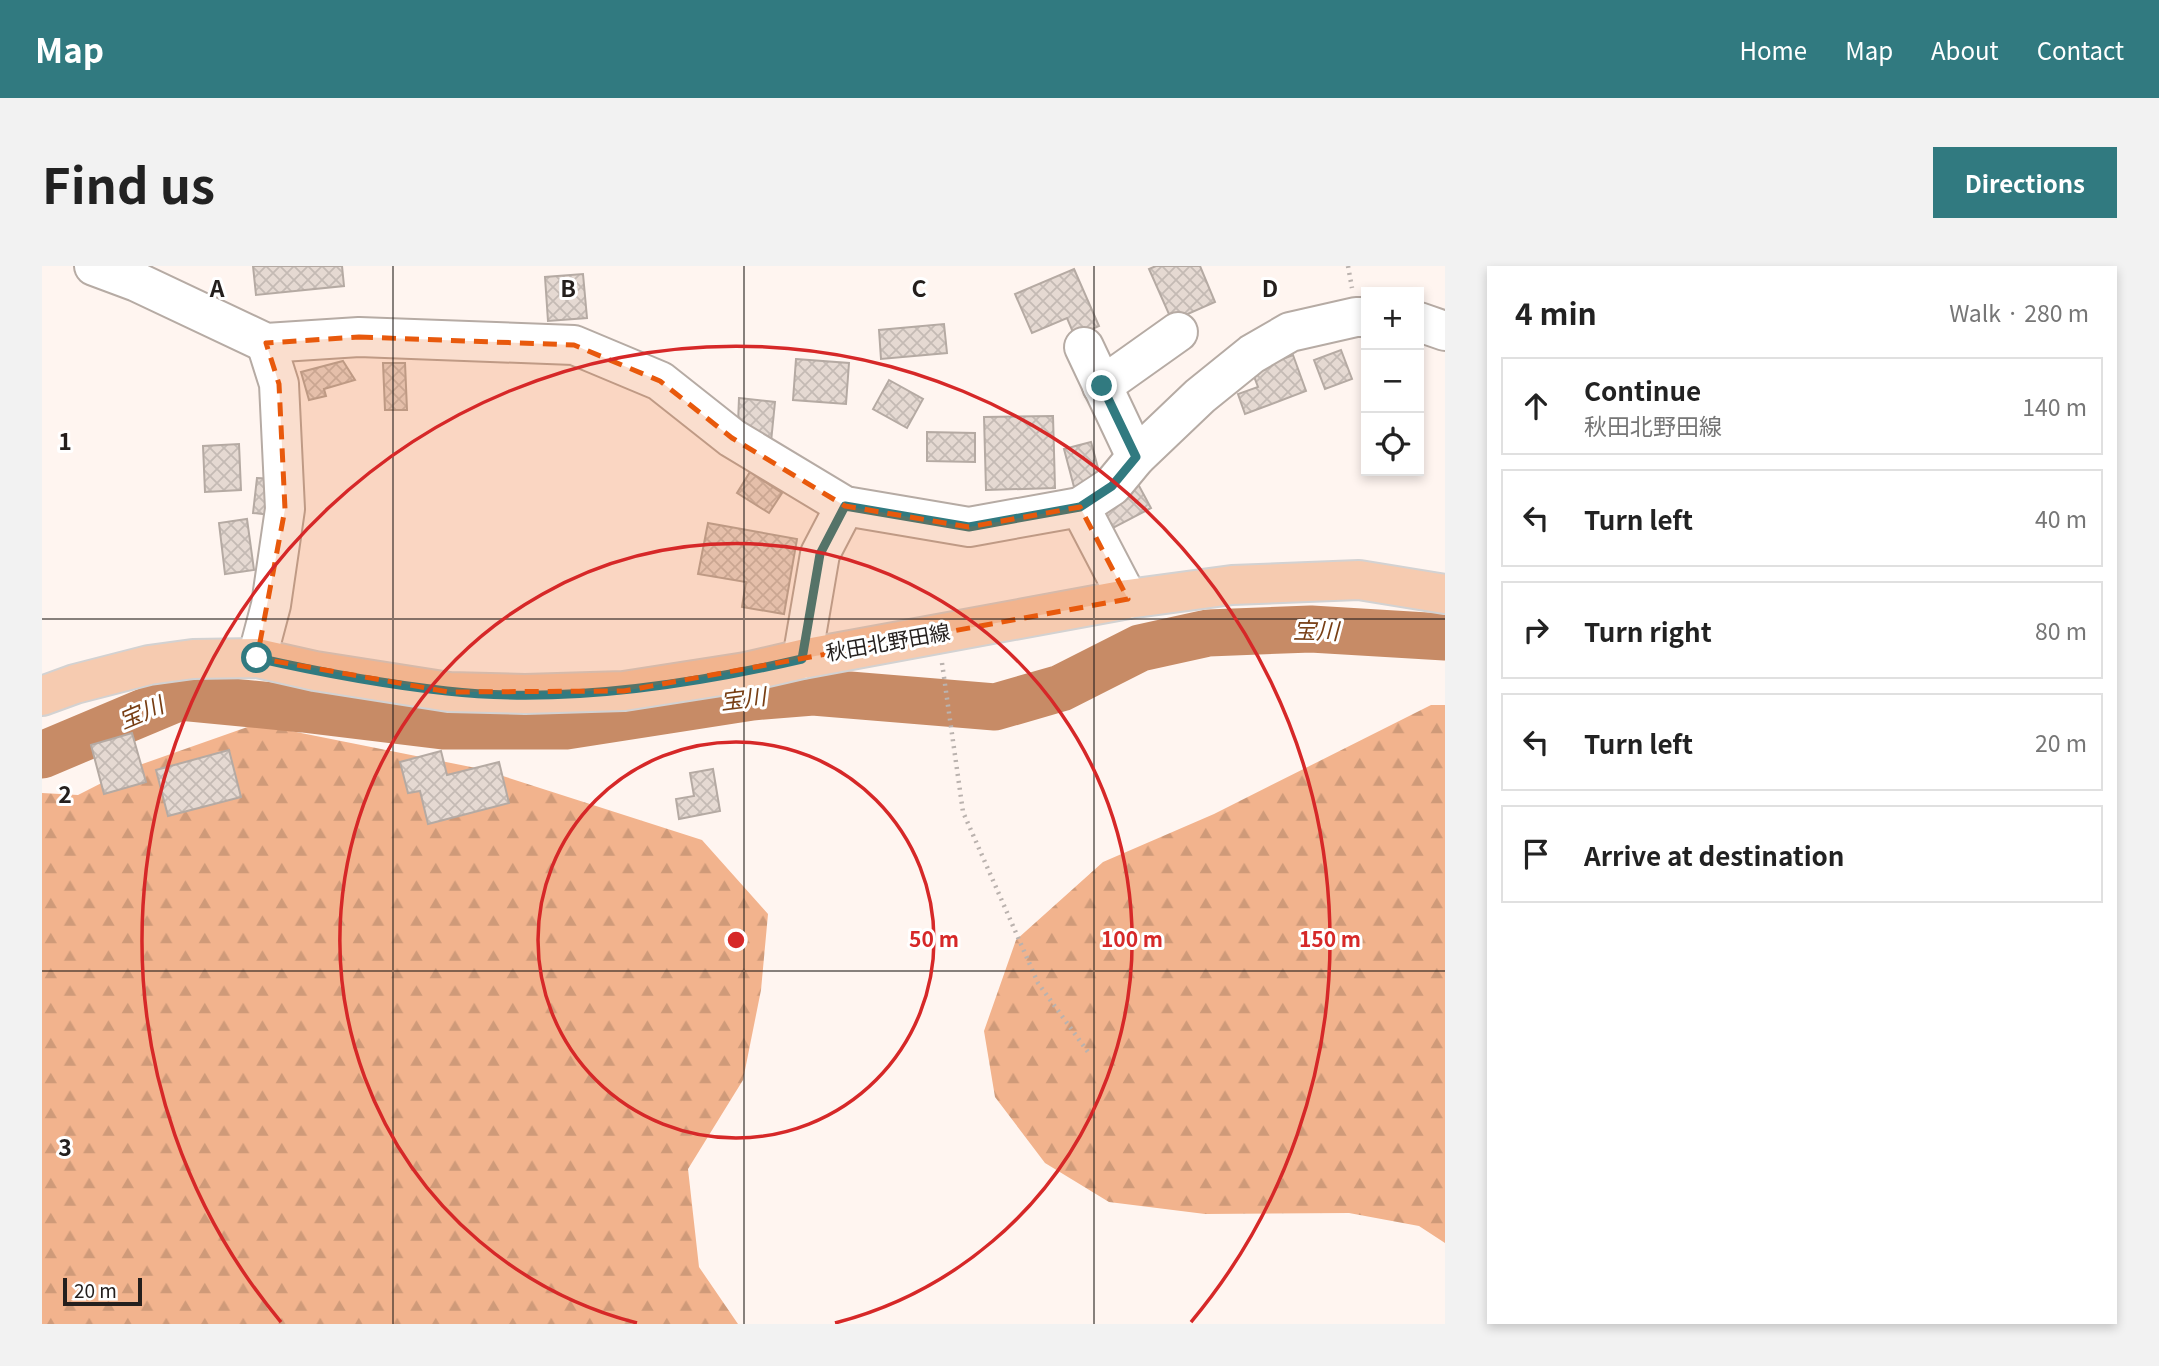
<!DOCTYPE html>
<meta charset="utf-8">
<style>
:root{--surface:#fff;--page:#f2f2f2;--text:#222;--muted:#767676;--line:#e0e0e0;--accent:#317a80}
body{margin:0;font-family:Georgia,"Noto Sans JP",serif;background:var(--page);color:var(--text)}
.controls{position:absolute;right:21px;top:21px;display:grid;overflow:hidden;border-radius:0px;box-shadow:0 4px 10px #0003}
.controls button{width:63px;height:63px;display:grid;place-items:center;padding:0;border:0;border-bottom:2px solid var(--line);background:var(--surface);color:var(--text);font:35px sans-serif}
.scale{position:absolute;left:21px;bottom:18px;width:79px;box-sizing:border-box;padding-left:7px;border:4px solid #241f1d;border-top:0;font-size:19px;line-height:24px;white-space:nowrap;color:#241f1d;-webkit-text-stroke:5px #fff;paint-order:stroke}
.stop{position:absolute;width:21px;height:21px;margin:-16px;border:5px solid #317a80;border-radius:50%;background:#fff}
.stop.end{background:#317a80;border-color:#fff;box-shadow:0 2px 7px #0008}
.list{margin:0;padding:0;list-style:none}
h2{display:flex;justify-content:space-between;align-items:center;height:91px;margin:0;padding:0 28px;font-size:30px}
h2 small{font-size:23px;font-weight:400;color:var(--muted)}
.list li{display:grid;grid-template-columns:46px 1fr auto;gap:21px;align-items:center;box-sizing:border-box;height:98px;margin:0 14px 14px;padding:0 14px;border:2px solid var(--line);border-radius:0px}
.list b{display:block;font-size:26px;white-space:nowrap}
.list p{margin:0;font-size:23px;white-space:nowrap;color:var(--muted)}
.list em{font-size:23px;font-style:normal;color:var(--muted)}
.icon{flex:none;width:38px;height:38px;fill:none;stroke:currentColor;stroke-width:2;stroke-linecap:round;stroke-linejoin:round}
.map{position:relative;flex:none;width:1403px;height:1058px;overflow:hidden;border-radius:0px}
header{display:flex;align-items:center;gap:42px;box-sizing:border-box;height:98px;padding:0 35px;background:var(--accent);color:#fff}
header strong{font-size:33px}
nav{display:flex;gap:38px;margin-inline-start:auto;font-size:24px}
.intro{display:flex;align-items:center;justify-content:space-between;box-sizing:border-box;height:168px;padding:0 42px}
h1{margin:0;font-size:49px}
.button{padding:18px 32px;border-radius:0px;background:var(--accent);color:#fff;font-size:24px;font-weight:700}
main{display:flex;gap:42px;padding:0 42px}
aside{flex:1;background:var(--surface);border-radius:0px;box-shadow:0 4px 10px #0003}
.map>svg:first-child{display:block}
.forest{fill:url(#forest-firs)}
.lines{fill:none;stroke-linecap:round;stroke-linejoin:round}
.river{stroke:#c78b66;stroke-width:47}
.building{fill:url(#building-cross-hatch);stroke:#b5aaa3;stroke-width:2}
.minor-casing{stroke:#b6aba4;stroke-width:42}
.major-casing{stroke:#d3d2d2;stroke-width:42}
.path{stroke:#bab2ae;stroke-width:4.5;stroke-dasharray:2 5;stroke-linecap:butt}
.minor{stroke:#fff;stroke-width:38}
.major{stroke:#f6cbb0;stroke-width:38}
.route{stroke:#317a80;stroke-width:9}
.marked{fill:#e8590c;fill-opacity:0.2;stroke:#e8590c;stroke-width:5;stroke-dasharray:14 9;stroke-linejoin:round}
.grid{fill:none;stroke:#241f1d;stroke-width:2;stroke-opacity:0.55}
.ring{fill:none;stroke:#d62828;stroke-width:3.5}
.labels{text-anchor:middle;stroke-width:6;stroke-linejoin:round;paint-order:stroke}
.street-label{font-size:21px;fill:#241f1d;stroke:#fff}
.water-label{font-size:23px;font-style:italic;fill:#783f15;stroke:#fff}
.grid-label{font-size:23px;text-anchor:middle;font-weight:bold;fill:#241f1d;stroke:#fff;stroke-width:6;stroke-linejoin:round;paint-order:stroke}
.centre{fill:#d62828;stroke:#fff;stroke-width:3.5}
.ring-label{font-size:21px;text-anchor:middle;font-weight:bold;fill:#d62828;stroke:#fff;stroke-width:6;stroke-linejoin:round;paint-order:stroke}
</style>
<header>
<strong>Map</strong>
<nav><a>Home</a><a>Map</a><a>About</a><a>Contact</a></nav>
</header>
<div class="intro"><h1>Find us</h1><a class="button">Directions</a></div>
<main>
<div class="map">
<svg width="1403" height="1058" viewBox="0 0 1403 1058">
<defs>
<pattern id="forest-firs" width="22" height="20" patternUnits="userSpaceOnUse" patternTransform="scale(1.75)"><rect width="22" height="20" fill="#f2b38d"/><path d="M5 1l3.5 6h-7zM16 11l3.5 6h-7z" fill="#cf9a79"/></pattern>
<pattern id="building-cross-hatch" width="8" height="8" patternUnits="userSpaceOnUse" patternTransform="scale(1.75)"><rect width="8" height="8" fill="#e5d9d2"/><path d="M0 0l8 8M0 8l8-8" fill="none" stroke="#c4bab4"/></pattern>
</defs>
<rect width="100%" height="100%" fill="#fff5f0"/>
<g class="forest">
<path d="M 1389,439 L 1403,439 L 1403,977 L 1377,960 L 1307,947 L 1163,948 L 1067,936 L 1003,897 L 953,831 L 942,765 L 974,674 L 1061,596 L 1172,548 Z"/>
<path d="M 214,458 L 439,503 L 660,574 L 726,648 L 719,724 L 701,814 L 646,903 L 657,1001 L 696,1058 L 0,1058 L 0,527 L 36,529 L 89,502 Z"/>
</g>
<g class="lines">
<path class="river" d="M 0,489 L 138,431 L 261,443 L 401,460 L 524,460 L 710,431 L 771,426 L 953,441 L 1019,422 L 1098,382 L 1166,367 L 1269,363 L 1403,371"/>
</g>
<g class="building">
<path d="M 211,0 L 300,0 L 302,20 L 214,29 Z"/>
<path d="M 1114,0 L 1158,0 L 1173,36 L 1130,55 L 1107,3 Z"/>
<path d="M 1032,3 L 1057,60 L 1033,71 L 1025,52 L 990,67 L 973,28 Z"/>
<path d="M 541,8 L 545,52 L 506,55 L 503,11 Z"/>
<path d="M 902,58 L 905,87 L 839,93 L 837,64 Z"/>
<path d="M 1299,84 L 1310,113 L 1283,123 L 1272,94 Z"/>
<path d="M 1251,89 L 1264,125 L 1203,148 L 1196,128 L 1216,121 L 1210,105 Z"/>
<path d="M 754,93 L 807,97 L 804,138 L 751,134 Z"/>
<path d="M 301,95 L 313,114 L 282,123 L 284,130 L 267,134 L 259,106 Z"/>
<path d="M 341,97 L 363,97 L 365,144 L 343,144 Z"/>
<path d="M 847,114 L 881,133 L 865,162 L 831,143 Z"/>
<path d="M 697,132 L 733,136 L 729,176 L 696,158 Z"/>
<path d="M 1011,150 L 1013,222 L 944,224 L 942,151 Z"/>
<path d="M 885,166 L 933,167 L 933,196 L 885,195 Z"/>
<path d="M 1049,176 L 1059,213 L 1032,221 L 1022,183 Z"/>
<path d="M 197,178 L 199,224 L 163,226 L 161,180 Z"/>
<path d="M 708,206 L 740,227 L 727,247 L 695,227 Z"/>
<path d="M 215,212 L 232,213 L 228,249 L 211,247 Z"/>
<path d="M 1096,218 L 1109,242 L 1069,263 L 1056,239 Z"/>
<path d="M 205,253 L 212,304 L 183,308 L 177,257 Z"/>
<path d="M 666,257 L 755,273 L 742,348 L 700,341 L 704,316 L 656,308 Z"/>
<path d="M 90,467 L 104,516 L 62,528 L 49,479 Z"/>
<path d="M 187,484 L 199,531 L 126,550 L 114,504 Z"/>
<path d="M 399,485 L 405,509 L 457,496 L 467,537 L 386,558 L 378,525 L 366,527 L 358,496 Z"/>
<path d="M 671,503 L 678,545 L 637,553 L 634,533 L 652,530 L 648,507 Z"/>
</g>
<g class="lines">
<defs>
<g id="minor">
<path d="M 52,0 L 95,16 L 224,77 L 317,71 L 532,79 L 618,115 L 690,172 L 803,240 L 927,261 L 1038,241 L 1070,220 L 1094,191 L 1158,130 L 1210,88 L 1248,66 L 1314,51 L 1324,51"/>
<path d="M 1377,56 L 1403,65"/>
<path d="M 1042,81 L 1094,191"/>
<path d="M 1060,120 L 1136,66"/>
<path d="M 1038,241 L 1086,333"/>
<path d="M 215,392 L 229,339 L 243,243 L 237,118 L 224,77"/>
<path d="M 760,393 L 778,288 L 803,240"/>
</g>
<path id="major" d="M 0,430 L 33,418 L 107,399 L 151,393 L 215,392 L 273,405 L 407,426 L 483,428 L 582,425 L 704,406 L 760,393 L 1086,333 L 1190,319 L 1317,314 L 1403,328"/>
</defs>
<use href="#minor" class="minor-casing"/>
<use href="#major" class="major-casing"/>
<g class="path">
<path d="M 1306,0 L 1310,22"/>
<path d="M 900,397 L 921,546 L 996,717 L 1046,786"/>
</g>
<use href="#minor" class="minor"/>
<use href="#major" class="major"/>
</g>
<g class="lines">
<path class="route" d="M 215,392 C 277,406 341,418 405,425 C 519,438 648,419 760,393 L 778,288 L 803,240 L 927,261 L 1038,241 L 1070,220 L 1094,191 L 1060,120"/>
</g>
<path class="marked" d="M 317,71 L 532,79 L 618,115 L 690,172 L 803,240 L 927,261 L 1038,241 L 1086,333 L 582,425 L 407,426 L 215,392 L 243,243 L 237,118 L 224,77 Z"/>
<path class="grid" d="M 351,0 L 351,1058M 702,0 L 702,1058M 1052,0 L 1052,1058M 0,353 L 1403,353M 0,705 L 1403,705"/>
<g class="ring">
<circle cx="694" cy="674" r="198"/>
<path d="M595 1057A396 396 0 1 1 793 1057"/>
<path d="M239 1056A594 594 0 1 1 1149 1056"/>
</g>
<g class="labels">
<g class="street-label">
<text transform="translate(846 377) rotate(-10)" y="7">秋田北野田線</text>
</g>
<g class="water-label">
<text transform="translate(1274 365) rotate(1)" y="8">宝川</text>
<text transform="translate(701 433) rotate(-7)" y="8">宝川</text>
<text transform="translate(99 447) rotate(-23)" y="8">宝川</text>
</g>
</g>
<g class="grid-label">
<text x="175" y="31">A</text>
<text x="526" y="31">B</text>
<text x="877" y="31">C</text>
<text x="1228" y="31">D</text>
<text x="23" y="184">1</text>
<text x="23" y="537">2</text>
<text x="23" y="890">3</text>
</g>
<circle cx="694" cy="674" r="10" class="centre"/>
<g class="ring-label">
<text x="892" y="681">50 m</text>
<text x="1090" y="681">100 m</text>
<text x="1288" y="681">150 m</text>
</g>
</svg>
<div class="controls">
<button>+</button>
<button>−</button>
<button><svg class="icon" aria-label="locate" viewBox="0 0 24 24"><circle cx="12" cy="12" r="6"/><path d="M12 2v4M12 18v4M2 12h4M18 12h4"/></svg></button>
</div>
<div class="scale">20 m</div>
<div class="stop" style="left:215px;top:392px"></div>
<div class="stop end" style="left:1060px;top:120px"></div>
</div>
<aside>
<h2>4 min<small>Walk · 280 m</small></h2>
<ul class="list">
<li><svg class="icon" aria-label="ahead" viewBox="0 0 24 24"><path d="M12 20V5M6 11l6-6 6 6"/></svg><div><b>Continue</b><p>秋田北野田線</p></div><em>140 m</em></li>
<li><svg class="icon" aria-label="left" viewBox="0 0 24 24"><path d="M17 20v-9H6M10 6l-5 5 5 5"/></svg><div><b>Turn left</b></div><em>40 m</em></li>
<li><svg class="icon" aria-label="right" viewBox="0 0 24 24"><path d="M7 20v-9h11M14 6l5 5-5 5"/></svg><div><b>Turn right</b></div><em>80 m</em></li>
<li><svg class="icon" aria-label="left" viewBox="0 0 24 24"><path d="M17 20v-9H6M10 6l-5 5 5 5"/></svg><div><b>Turn left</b></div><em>20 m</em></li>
<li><svg class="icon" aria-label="arrive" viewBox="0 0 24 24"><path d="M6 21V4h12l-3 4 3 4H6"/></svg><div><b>Arrive at destination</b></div></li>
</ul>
</aside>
</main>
